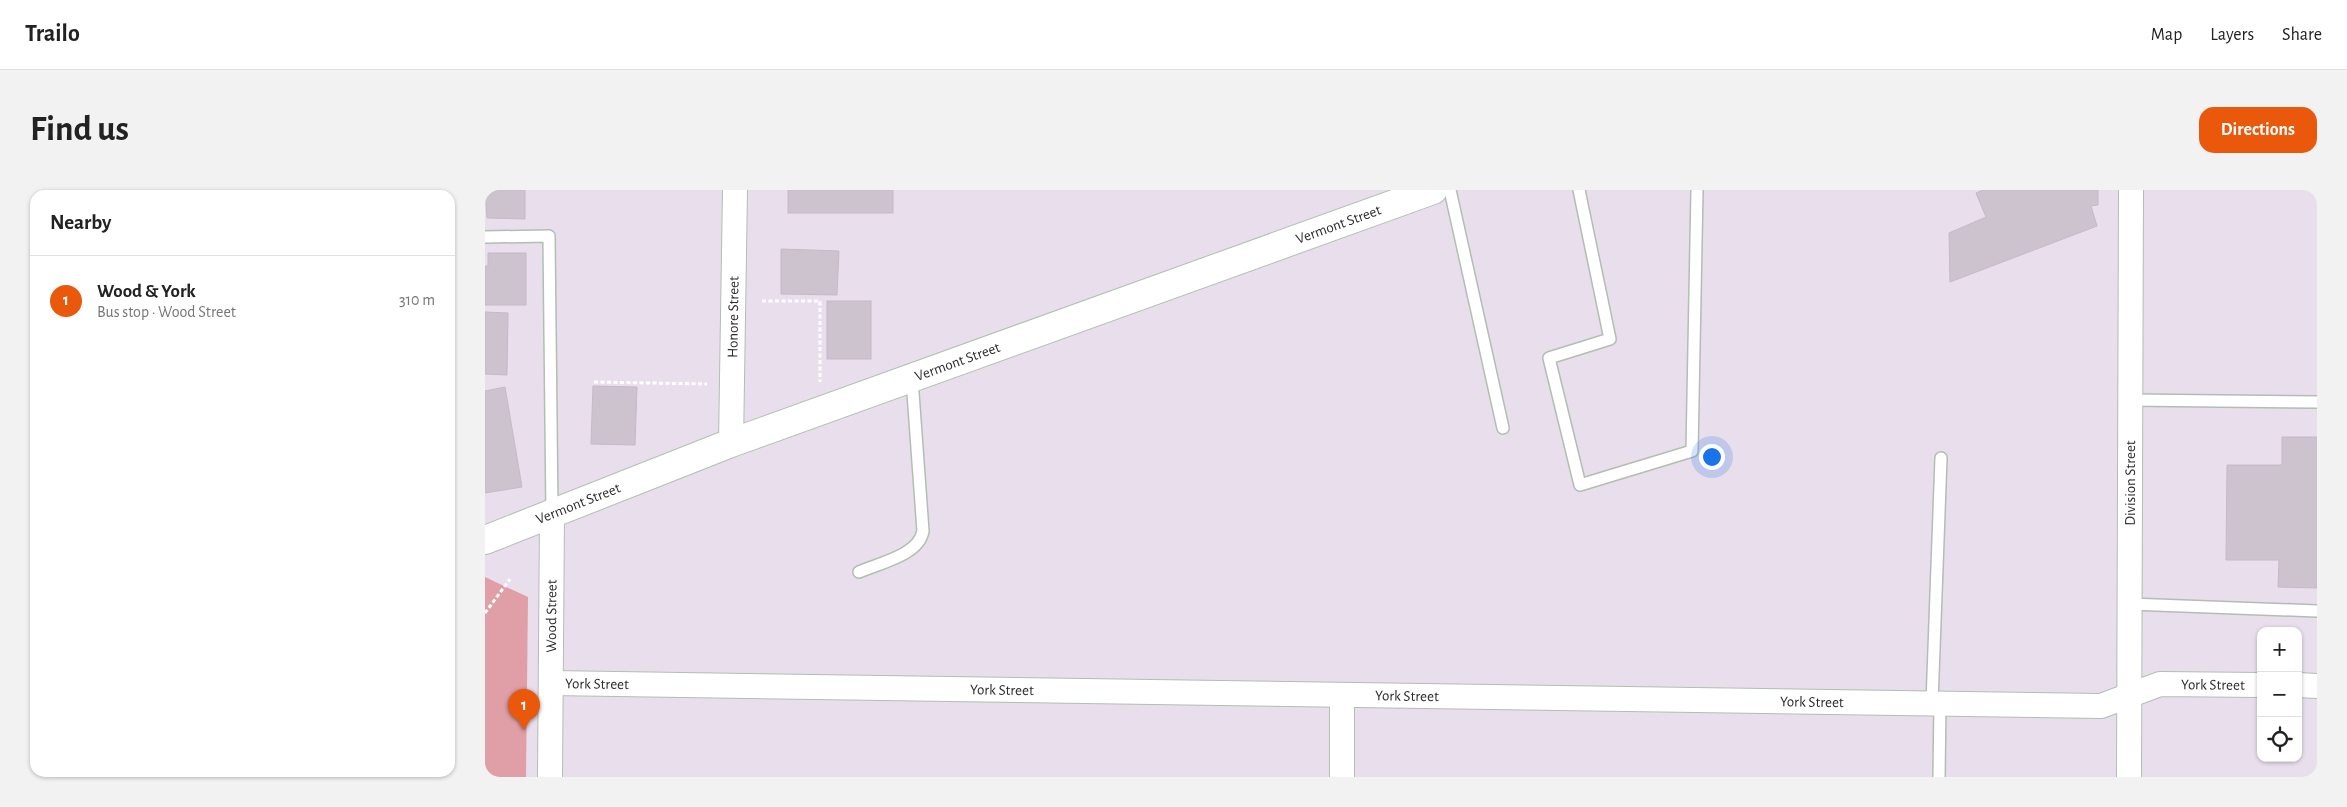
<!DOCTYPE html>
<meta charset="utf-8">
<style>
:root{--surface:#fff;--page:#f2f2f2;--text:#222;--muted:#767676;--line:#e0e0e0;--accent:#ea580c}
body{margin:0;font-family:"Alegreya Sans",sans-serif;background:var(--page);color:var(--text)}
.controls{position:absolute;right:15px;bottom:15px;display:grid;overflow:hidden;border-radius:10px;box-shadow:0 1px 4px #0004}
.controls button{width:45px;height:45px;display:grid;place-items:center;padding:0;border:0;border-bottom:1px solid var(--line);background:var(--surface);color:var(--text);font:25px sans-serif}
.you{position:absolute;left:1226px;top:266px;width:18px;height:18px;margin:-12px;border:4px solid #fff;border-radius:50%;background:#1a73e8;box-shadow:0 0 0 8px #1a73e833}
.badge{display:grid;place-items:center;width:32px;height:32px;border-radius:50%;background:var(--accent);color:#fff;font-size:16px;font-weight:700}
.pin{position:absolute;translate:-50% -41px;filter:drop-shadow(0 1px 2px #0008)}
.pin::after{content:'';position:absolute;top:26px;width:18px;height:15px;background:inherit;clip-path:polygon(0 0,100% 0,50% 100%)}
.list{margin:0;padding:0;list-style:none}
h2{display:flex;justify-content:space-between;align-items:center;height:65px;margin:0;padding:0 20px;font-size:21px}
h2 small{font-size:16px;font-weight:400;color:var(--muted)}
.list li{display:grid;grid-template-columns:32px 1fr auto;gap:15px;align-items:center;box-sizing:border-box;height:90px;padding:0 20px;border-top:1px solid var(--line)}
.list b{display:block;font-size:19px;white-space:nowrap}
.list p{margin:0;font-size:16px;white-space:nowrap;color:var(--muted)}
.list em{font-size:16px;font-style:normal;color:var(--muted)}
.icon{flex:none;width:28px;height:28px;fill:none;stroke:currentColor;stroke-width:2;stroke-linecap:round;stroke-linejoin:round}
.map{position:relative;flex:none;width:1832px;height:587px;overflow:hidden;border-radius:15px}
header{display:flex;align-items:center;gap:30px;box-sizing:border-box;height:70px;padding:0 25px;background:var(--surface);border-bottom:1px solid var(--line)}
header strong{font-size:24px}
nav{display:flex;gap:28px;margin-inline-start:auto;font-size:18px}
.intro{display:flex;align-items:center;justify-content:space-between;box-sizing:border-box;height:120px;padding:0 30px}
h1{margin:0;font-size:35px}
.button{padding:12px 22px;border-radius:15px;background:var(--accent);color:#fff;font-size:18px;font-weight:700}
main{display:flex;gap:30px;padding:0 30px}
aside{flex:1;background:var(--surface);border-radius:15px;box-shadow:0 1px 4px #0004}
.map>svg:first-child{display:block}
.green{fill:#e09ea6}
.building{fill:#cdc3cf;stroke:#c6b8c8}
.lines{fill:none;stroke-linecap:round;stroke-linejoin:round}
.lane-casing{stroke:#b2beb2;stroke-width:14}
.street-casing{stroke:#b2beb2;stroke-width:26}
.secondary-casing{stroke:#b2beb2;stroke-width:30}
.path{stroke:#fff;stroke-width:3;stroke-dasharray:4 2.5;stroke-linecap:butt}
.lane{stroke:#fff;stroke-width:11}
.street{stroke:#fff;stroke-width:24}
.secondary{stroke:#fff;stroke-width:28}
.labels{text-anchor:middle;stroke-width:4;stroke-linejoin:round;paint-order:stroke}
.street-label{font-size:15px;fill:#2b2b2b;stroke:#fff}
</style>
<header>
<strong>Trailo</strong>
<nav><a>Map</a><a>Layers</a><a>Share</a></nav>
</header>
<div class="intro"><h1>Find us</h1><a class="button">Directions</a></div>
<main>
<aside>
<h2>Nearby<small></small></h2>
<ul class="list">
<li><span class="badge">1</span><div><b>Wood &amp; York</b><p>Bus stop · Wood Street</p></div><em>310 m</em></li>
</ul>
</aside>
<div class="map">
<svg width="1832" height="587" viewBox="0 0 1832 587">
<rect width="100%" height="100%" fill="#e9deec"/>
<path class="green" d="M 0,387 L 43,407 L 41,587 L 0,587 Z"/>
<g class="building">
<path d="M 0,0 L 40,0 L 40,29 L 2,28 Z"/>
<rect x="303" y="0" width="105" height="23"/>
<path d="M 1498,0 L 1613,0 L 1613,15 L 1606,16 L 1612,36 L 1465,92 L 1464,43 L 1501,27 L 1491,3 Z"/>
<path d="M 296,59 L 354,61 L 352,105 L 296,104 Z"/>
<path d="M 3,63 L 41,63 L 41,115 L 0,115 L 0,76 L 3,76 Z"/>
<rect x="342" y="111" width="44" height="58"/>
<path d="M 0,122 L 23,123 L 22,185 L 0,184 Z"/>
<path d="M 108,196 L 152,197 L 150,255 L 106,254 Z"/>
<path d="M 20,197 L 37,297 L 0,303 L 0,201 Z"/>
<path d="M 1797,247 L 1832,247 L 1832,398 L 1793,397 L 1794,370 L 1741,370 L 1742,275 L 1797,275 Z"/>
</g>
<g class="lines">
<defs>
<g id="lane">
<path d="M 965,0 L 1018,238"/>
<path d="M 1094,0 L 1125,149 L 1064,168 L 1095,295 L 1207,261 L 1212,0"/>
<path d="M 0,47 L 64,46 L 67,323"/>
<path d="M 1645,210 L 1832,212"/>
<path d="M 374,382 C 395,373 434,365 438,341 L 427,189"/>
<path d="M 1645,414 L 1832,421"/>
<path d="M 1447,513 L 1456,268"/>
<path d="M 1454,587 L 1455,513"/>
</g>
<g id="street">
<path id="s1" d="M 246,253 L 250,0"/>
<path id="s2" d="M 66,493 L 1616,516 L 1675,494 L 1776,495"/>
<path d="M 1813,495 L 1832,496"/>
<path id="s3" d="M 65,587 L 67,325"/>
<path d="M 857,587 L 857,505"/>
<path id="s4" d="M 1644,587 L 1646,0"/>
</g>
<g id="secondary">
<path id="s5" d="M 0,350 L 246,253 L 948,0"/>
</g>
</defs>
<use href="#lane" class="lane-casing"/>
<use href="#street" class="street-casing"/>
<use href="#secondary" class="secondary-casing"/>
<g class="path">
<path d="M 277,111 L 335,111 L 335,192"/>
<path d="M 109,192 L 222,194"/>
<path d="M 0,423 L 25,389"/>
</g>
<use href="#lane" class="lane"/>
<use href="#street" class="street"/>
<use href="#secondary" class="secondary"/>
</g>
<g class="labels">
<g class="street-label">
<text dy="5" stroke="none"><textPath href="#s5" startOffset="910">Vermont Street</textPath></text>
<text dy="5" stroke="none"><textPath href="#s1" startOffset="126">Honore Street</textPath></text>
<text dy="5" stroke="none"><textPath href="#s5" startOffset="505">Vermont Street</textPath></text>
<text dy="5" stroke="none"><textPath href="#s4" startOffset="294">Division Street</textPath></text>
<text dy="5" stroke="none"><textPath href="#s5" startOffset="100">Vermont Street</textPath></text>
<text dy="5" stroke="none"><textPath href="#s3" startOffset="161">Wood Street</textPath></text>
<text dy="5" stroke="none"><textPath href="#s2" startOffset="46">York Street</textPath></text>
<text dy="5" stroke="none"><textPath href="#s2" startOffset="1666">York Street</textPath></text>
<text dy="5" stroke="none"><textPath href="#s2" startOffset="451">York Street</textPath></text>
<text dy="5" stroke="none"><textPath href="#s2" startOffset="856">York Street</textPath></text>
<text dy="5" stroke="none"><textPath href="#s2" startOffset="1261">York Street</textPath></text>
</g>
</g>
</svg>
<div class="controls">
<button>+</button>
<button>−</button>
<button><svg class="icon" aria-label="locate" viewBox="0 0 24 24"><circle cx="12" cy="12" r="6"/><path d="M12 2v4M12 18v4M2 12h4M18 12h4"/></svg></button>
</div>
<div class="you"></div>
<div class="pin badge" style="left:39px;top:540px">1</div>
</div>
</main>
